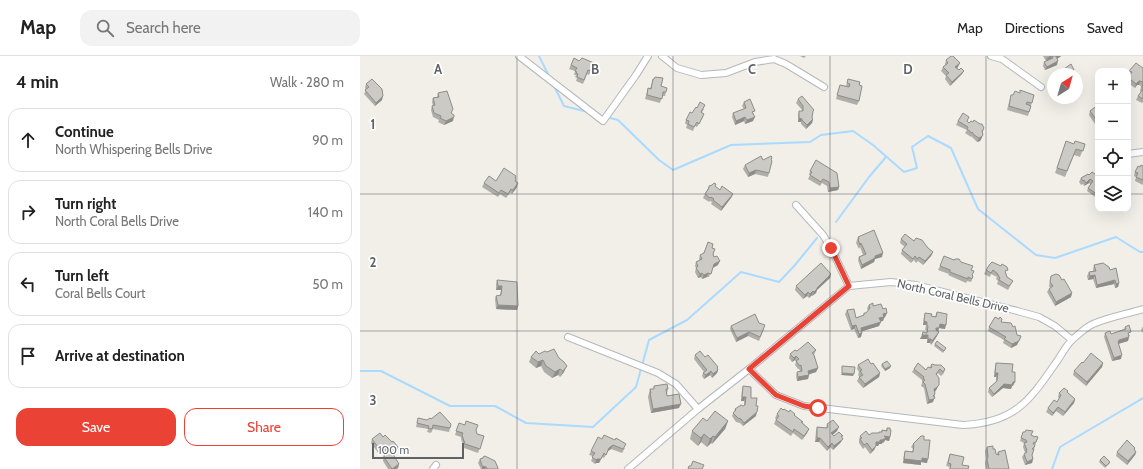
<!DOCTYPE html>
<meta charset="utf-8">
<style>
:root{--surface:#fff;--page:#f2f2f2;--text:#222;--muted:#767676;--line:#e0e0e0;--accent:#ea4335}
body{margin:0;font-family:Cabin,sans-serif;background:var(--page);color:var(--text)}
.controls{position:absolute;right:12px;top:12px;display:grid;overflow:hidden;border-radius:8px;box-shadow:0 4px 16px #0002}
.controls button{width:36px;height:36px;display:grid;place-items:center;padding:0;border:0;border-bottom:1px solid var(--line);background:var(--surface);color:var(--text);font:20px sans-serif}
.compass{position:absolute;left:687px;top:12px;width:36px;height:36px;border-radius:50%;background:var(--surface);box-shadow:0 4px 16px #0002;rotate:37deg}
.scale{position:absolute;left:12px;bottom:10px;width:92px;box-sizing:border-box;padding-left:4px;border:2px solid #5f6368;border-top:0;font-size:11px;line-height:14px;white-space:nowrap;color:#5f6368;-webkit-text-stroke:3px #fff;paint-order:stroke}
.stop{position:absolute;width:12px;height:12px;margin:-9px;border:3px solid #ea4335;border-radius:50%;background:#fff}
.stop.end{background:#ea4335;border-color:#fff;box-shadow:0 1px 4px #0008}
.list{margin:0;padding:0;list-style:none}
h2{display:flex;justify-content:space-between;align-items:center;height:52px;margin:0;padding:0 16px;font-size:17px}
h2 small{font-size:13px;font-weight:400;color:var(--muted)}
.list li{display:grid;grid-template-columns:26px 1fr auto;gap:12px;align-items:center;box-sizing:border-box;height:64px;margin:0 8px 8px;padding:0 8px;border:1px solid var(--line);border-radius:12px}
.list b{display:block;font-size:15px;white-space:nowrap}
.list p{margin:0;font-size:13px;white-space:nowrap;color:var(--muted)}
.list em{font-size:13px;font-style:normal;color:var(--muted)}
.actions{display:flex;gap:8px;padding:12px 16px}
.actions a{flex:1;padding:9px 0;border:1px solid var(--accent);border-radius:12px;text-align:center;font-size:14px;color:var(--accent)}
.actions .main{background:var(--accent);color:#fff}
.icon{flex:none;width:22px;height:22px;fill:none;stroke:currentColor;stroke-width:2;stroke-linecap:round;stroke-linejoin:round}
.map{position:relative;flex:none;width:783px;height:413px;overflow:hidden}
header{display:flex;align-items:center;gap:24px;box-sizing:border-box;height:56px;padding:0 20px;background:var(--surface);border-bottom:1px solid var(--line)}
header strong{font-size:19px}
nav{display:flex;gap:22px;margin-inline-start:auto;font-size:14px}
.search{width:280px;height:36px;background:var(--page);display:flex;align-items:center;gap:10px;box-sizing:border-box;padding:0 14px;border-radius:12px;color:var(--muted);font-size:15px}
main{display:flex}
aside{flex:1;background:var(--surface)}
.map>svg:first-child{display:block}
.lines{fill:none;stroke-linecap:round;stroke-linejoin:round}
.stream{stroke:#aadaff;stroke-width:2}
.minor-casing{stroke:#b5b8bc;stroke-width:8}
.minor{stroke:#fff;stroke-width:6}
.wall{fill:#afaea9}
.shaded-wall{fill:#8f8d8a}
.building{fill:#cccac5;stroke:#8f8d8a}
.route{stroke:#ea4335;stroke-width:5}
.grid{fill:none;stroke:#5f6368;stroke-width:1;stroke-opacity:0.55}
.labels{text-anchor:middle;stroke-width:3.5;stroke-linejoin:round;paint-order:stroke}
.street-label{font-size:12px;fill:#5f6368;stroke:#fff}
.grid-label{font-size:13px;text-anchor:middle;font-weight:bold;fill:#5f6368;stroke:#fff;stroke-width:3.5;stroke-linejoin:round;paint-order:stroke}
</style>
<header>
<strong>Map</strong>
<div class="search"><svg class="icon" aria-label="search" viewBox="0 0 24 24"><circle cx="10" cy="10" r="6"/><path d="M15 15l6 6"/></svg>Search here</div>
<nav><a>Map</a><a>Directions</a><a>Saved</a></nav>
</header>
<main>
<aside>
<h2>4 min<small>Walk · 280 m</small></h2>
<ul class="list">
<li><svg class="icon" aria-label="ahead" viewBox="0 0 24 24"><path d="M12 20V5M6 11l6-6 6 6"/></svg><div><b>Continue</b><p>North Whispering Bells Drive</p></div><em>90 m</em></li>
<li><svg class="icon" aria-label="right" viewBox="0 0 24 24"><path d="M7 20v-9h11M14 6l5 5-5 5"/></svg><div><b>Turn right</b><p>North Coral Bells Drive</p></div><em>140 m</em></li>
<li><svg class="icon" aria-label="left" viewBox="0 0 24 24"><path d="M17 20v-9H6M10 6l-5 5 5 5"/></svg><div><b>Turn left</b><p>Coral Bells Court</p></div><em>50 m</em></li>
<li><svg class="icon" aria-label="arrive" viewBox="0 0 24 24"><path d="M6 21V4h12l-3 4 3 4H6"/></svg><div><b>Arrive at destination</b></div></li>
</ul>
<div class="actions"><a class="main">Save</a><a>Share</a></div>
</aside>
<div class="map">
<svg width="783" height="413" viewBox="0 0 783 413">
<rect width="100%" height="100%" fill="#f1efe8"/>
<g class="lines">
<g class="stream">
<path d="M 179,0 L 189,20"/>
<path d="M 194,30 L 204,50 L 228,56"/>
<path d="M 238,59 L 258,64 L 299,104 L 313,114 L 371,89 L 450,86 L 461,79 L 493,75 L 513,89 L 544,116 L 557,112 L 552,91 L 568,80 L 591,92 L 618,153 L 676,199 L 695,202 L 756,181 L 780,196 L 783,196"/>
<path d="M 476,166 L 509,121 L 526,101"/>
<path d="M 0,315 L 21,315 L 90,350 L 135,350 L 166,367 L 233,371 L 276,331 L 289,284 L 327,264 L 381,216 L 419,226 L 435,209 L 457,182"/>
<path d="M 692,413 L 700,391 L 783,342"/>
</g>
<defs>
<g id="minor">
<path d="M 159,0 L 243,65 L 276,19 L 288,0"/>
<path d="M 302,0 L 317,12 L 341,19 L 366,17 L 395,6 L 414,3 L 426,8 L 464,31"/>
<path d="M 631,0 L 642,3 L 681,31"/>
<path d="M 768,98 L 783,96"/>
<path d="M 436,149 L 463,179 L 471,192 L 489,230"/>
<path d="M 208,281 L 298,317 L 316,328 L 338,353"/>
<path d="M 389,313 L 416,339 L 444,350 L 603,369 C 653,367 669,346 695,308 C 701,300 706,289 713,283 C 719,278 726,271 733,268 C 749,261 767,258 783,253"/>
<path d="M 73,413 L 76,409"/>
<path d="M 268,413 L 338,353 L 389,313 L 489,230 L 531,226 L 556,229 L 661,256 L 679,261 L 695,270 L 712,284"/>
</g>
</defs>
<use href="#minor" class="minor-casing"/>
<use href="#minor" class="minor"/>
</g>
<g class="wall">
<path d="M 440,0 L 446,0 L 444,2 Z"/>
<path d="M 683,0 L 701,0 L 700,1 L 697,3 L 697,9 L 685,14 L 683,10 L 684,6 L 686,5 Z"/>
<path d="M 214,2 L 219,5 L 234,7 L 229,19 L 227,18 L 223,28 L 216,25 L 217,22 L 215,21 L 216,19 L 214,19 L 215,15 L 209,13 Z"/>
<path d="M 586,4 L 598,11 L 597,12 L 599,14 L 604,15 L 602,18 L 590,30 L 585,23 L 586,20 L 581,15 L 583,11 L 585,9 L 585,8 Z"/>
<path d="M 783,12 L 783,46 L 782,47 L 776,44 L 778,40 L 781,36 L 780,35 L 781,31 L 781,30 L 779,29 L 777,29 L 775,32 L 768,27 L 769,24 L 768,23 L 770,20 L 768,19 L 769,15 Z"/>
<path d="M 704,13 L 714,14 L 713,16 L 714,18 L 703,18 L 702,16 Z"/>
<path d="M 293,23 L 301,30 L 306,36 L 305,40 L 302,40 L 300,47 L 285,43 L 288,32 L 290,33 Z"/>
<path d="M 488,23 L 499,29 L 499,45 L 497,49 L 476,43 L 480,29 L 486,30 Z"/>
<path d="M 6,28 L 22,44 L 15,50 L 4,38 L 6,34 L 5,32 Z"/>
<path d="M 78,37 L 91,57 L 93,65 L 84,69 L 78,66 L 79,64 L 73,61 L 71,54 L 72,50 L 73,50 L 72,46 L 73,42 L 77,41 Z"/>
<path d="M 660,37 L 674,39 L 668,60 L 647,54 L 651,39 L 654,39 Z"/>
<path d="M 438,43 L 452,58 L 452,62 L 453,63 L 452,67 L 446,73 L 441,68 L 441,66 L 438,66 L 438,59 L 439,55 L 442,55 L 442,54 L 436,47 Z"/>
<path d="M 384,46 L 394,58 L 393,65 L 385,68 L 384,65 L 375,69 L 372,61 L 373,57 L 384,53 L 382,50 Z"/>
<path d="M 738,49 L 738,76 L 736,73 L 737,71 L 729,59 L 730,55 Z"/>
<path d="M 337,52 L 344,53 L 342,56 L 343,61 L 337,71 L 335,70 L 333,75 L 326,72 L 327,69 L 325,67 L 326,64 Z"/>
<path d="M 598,65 L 607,66 L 609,67 L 624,72 L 623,76 L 622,82 L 620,85 L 617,86 L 611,80 L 611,81 L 605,77 L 607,74 L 596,69 Z"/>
<path d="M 706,85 L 714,88 L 725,88 L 720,101 L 714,99 L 705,121 L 695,117 Z"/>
<path d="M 403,104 L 411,104 L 409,117 L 408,121 L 395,118 L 388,121 L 383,113 L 385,109 Z"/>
<path d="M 783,110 L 783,129 L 775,125 L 776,121 L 774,120 L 775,116 L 780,111 Z"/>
<path d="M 450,115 L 479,131 L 478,134 L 468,136 L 467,130 L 462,127 L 460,130 L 448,123 L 450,119 L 449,119 Z"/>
<path d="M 729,119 L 738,120 L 738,143 L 727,135 L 728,132 L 731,129 L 729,127 L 724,130 L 723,128 L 721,129 L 719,126 L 721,122 Z"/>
<path d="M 156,120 L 156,125 L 157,131 L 152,138 L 150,137 L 146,142 L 140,138 L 138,141 L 122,131 L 124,127 Z"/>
<path d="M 356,128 L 355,130 L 360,134 L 373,138 L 371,142 L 361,155 L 351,148 L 352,146 L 350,145 L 349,146 L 343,142 L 349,130 Z"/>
<path d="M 498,181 L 522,201 L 515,203 L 514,206 L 501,213 L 498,204 L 499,201 L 503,199 L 500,191 L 499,193 L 496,187 Z"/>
<path d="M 541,183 L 554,185 L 568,192 L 573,196 L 571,200 L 563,209 L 558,205 L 556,207 L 554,204 L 551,207 L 541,198 L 542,194 L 545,191 L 540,187 Z"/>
<path d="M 352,192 L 354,197 L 353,199 L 358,209 L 353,211 L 349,221 L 347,221 L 342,223 L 341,221 L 338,222 L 335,216 L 336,212 L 335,210 L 336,206 L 340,205 L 339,203 L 340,199 Z"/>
<path d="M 630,208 L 646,218 L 647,221 L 653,225 L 648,234 L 637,228 L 638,225 L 636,223 L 637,221 L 631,218 L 630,221 L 624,218 L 626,214 Z"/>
<path d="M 734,209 L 750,214 L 759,227 L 758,231 L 755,232 L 754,228 L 736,232 L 733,223 L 728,224 L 727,220 L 729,216 L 733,215 L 733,213 Z"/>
<path d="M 580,210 L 611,214 L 612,224 L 611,226 L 607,225 L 606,227 L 588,219 L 589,218 L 578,214 Z"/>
<path d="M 471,218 L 470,222 L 457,234 L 456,237 L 452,240 L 452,239 L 449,242 L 447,240 L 443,243 L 435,234 L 436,230 Z"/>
<path d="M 691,220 L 702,224 L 712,237 L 711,241 L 695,250 L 687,236 L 689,233 L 690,232 L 689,230 Z"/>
<path d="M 137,224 L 158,250 L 157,254 L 136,253 L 135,243 L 136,240 L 140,239 L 141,234 L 136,234 L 136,228 Z"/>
<path d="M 509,249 L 523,253 L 527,257 L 525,261 L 524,262 L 523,265 L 520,265 L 519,270 L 502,275 L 502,277 L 501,281 L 498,282 L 494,273 L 491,274 L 485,258 L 487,254 L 496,262 L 503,260 L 504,257 L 506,257 L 508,255 L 507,252 Z"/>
<path d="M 577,256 L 585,273 L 579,272 L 577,280 L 571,289 L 570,287 L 567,287 L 567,283 L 560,283 L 566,277 L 567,274 L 565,274 L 566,269 L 563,269 L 564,261 L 565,257 L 571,260 L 575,261 Z"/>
<path d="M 641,266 L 657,279 L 661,280 L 657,289 L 651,292 L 643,287 L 644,284 L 628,275 L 629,271 Z"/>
<path d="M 399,267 L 404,273 L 399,285 L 388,280 L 376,286 L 370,273 L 371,270 Z"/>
<path d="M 783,270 L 783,277 L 781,274 Z"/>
<path d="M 765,271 L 770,280 L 769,280 L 768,285 L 758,288 L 761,303 L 752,305 L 744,281 L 745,277 L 751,278 L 764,273 Z"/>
<path d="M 575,288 L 586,292 L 583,297 L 574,290 Z"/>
<path d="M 456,294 L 454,299 L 458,312 L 456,316 L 449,318 L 448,323 L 437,325 L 436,320 L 437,316 L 440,315 L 439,313 L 438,313 L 435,309 L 436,306 L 435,304 L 432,306 L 429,302 L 430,298 L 437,295 Z"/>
<path d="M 179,298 L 204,316 L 200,321 L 198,319 L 192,322 L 184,316 L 181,310 L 176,312 L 169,306 L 171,301 Z"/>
<path d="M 335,299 L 345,301 L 358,311 L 358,314 L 357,317 L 352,322 L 350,319 L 344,323 L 342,320 L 343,317 L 344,316 L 334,303 Z"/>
<path d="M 636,307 L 652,316 L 653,330 L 652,330 L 651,333 L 643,332 L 632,341 L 628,336 L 629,332 L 636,326 L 636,321 L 634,321 L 635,311 Z"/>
<path d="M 723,307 L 743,307 L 742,311 L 726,330 L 713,319 L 714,315 Z"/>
<path d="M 511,308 L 520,317 L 519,321 L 503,332 L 497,325 L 499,321 L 499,320 L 498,319 L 499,316 L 497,313 L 498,309 Z"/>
<path d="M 522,308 L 530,312 L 525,315 L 521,310 Z"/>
<path d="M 571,309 L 585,313 L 584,317 L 581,320 L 578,317 L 577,319 L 577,333 L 574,336 L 574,341 L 575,341 L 573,346 L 567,348 L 564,332 L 561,330 L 562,327 L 562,324 L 552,316 L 554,313 L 566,314 L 570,311 Z"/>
<path d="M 294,330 L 308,333 L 307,337 L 307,340 L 319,352 L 291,357 L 288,341 L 290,333 L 293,333 Z"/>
<path d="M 383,330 L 391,342 L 396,360 L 383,370 L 380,367 L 376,366 L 372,360 L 375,353 L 384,350 L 384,345 L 381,345 L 382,334 Z"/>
<path d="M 699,337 L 707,337 L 715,343 L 714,347 L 703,360 L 696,355 L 692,360 L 686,356 L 688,352 L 697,346 L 699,342 L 698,341 Z"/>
<path d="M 423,354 L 435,360 L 449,373 L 447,377 L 442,384 L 433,377 L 431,380 L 414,368 L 416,363 L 415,362 L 417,358 Z"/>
<path d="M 58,362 L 67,364 L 71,363 L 90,372 L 89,376 L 73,373 L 71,377 L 67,376 L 68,373 L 56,371 Z"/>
<path d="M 347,365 L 368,365 L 365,373 L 352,388 L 351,387 L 347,391 L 341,386 L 338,390 L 330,383 L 332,375 Z"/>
<path d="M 99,367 L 116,374 L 117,378 L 124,380 L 118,397 L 104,392 L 101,383 L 101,381 L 95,379 Z"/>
<path d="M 467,368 L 477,375 L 473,379 L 474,380 L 482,382 L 481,386 L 473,394 L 470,391 L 467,395 L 459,386 L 455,386 L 456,375 L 457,371 L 466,372 Z"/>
<path d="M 527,372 L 530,374 L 530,381 L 529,385 L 525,384 L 524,386 L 521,388 L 519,388 L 518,390 L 516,390 L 514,394 L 510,398 L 505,391 L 503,393 L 499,387 L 499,384 L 500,380 L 519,377 L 519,376 L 521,376 L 522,374 L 526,374 Z"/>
<path d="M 671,379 L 675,381 L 678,381 L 672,399 L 673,403 L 672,407 L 665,409 L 662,401 L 665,397 L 663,391 L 664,387 L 660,385 L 661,382 Z"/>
<path d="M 23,381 L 38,391 L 35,397 L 34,397 L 34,400 L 39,408 L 38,412 L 36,413 L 28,413 L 23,405 L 24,397 L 23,395 L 19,398 L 11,387 L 12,383 Z"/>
<path d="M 242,383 L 265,392 L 262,397 L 251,393 L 248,395 L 244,402 L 242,401 L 239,407 L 236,407 L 235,408 L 231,405 L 233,400 L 229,399 L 231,395 Z"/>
<path d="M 564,384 L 567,407 L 561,406 L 561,409 L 543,407 L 544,399 L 545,395 L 552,396 L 553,393 L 551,391 L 553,388 Z"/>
<path d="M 627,391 L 633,393 L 636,398 L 637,398 L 638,396 L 649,413 L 626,413 L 625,407 L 626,403 L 625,395 Z"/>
<path d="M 774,394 L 776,396 L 775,399 L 767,409 L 756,400 L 757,396 Z"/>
<path d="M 590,398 L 602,409 L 608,413 L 589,413 L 590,411 L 586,410 Z"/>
<path d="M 123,401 L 138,413 L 121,413 L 118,407 L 120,403 L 122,403 Z"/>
<path d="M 740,404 L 750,407 L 745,412 L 739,406 Z"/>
</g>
<g class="shaded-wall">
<path d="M 690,0 L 692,0 L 691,3 L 686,5 L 687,2 Z"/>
<path d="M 696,0 L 701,0 L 700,1 L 694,4 Z"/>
<path d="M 698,5 L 697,9 L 685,14 L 687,11 Z"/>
<path d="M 600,7 L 598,11 L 594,15 L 595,11 Z"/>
<path d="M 604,15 L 602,18 L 590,30 L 592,26 Z"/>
<path d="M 779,25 L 780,25 L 779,29 L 777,29 L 775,32 L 776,28 Z"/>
<path d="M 722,27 L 721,31 L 717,33 L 717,30 Z"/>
<path d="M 23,40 L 22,44 L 15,50 L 16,47 Z"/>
<path d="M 94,61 L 93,65 L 84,69 L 86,65 Z"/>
<path d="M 385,61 L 384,65 L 375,69 L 376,65 Z"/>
<path d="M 395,61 L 393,65 L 385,68 L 387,64 Z"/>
<path d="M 439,62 L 442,63 L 441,66 L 438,66 Z"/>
<path d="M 453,63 L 452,67 L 446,73 L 447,69 Z"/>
<path d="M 623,79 L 620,85 L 617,86 L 619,82 Z"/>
<path d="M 396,114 L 395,118 L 388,121 L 389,117 Z"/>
<path d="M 730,123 L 729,127 L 724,130 L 726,127 Z"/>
<path d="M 158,127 L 157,131 L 152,138 L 153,134 Z"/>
<path d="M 479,131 L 478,134 L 468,136 L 470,132 Z"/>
<path d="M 373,138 L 371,142 L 361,155 L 362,151 Z"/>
<path d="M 573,196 L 571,200 L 563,209 L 565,205 Z"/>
<path d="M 523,197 L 522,201 L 515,203 L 514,206 L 501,213 L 502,209 L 515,200 Z"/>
<path d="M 360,205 L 358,209 L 353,212 L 354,208 Z"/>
<path d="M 342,217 L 341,221 L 338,222 L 340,218 Z"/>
<path d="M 348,217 L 347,221 L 342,223 L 344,219 Z"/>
<path d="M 471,218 L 470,222 L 457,234 L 456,237 L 452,240 L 454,236 L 457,232 Z"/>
<path d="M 735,219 L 733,223 L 728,224 L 730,220 Z"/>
<path d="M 755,224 L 754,228 L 736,232 L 737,229 Z"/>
<path d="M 759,227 L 758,231 L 755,232 L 756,228 Z"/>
<path d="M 138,230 L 142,230 L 141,234 L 136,234 Z"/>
<path d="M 453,235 L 452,239 L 449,242 L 450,238 Z"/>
<path d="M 448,236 L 447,240 L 443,243 L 445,239 Z"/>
<path d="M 712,237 L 711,241 L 695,250 L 696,246 Z"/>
<path d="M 138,249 L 158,250 L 157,254 L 136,253 Z"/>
<path d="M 527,257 L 525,261 L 524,262 L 523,265 L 518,266 L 519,262 L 523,258 Z"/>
<path d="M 564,265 L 567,266 L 566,269 L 563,269 Z"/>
<path d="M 521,266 L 519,270 L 500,276 L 501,272 Z"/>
<path d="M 580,268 L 586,269 L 585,273 L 579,272 L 578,276 L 575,275 L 576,272 Z"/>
<path d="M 496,269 L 494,273 L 491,274 L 492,270 Z"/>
<path d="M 389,276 L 388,280 L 376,286 L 377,282 Z"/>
<path d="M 579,276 L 577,280 L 571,289 L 572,285 Z"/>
<path d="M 502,277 L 501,281 L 498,282 L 499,278 Z"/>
<path d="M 562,279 L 568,279 L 567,283 L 560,283 Z"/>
<path d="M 769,281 L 768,285 L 758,288 L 758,286 L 759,284 Z"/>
<path d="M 568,283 L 571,283 L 570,287 L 567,287 Z"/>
<path d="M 659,285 L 657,289 L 651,292 L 652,288 Z"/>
<path d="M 762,299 L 761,303 L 752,305 L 754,302 Z"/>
<path d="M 436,300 L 435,304 L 432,306 L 434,302 Z"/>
<path d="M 183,304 L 181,310 L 176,312 L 178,306 Z"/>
<path d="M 743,307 L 742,311 L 726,330 L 727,326 Z"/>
<path d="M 207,310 L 204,316 L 200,321 L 203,315 Z"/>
<path d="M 531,310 L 530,312 L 525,315 L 525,313 Z"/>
<path d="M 458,312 L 456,316 L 447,319 L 448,315 Z"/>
<path d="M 200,313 L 198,319 L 192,322 L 195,316 Z"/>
<path d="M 358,314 L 357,317 L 352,322 L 353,318 Z"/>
<path d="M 351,315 L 350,319 L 344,323 L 346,319 Z"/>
<path d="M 482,317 L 494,318 L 493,320 L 481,319 Z"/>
<path d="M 520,317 L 519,321 L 503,332 L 505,328 Z"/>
<path d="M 635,317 L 638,317 L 636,321 L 634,321 Z"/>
<path d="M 449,319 L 448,323 L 437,325 L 438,321 Z"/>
<path d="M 653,326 L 655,326 L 653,330 L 652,330 L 651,333 L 643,332 L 632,341 L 634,338 L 644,328 Z"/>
<path d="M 579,329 L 575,336 L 573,337 L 574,333 Z"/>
<path d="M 575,338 L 573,346 L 567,348 L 569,344 Z"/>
<path d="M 382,341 L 386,341 L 384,345 L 381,345 Z"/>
<path d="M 715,343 L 714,347 L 703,360 L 705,356 Z"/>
<path d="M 321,348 L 319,352 L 291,357 L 293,353 Z"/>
<path d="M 698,351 L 696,355 L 692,360 L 693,357 Z"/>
<path d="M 397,356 L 396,360 L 383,370 L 384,367 Z"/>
<path d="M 368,365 L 365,373 L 352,388 L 355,381 Z"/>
<path d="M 479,371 L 477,375 L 470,381 L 471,377 Z"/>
<path d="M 449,373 L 447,377 L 442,384 L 444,380 Z"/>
<path d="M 344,378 L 341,386 L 338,390 L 341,382 Z"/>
<path d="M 353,380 L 351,387 L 347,391 L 350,383 Z"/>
<path d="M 524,380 L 530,381 L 529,385 L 525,384 L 524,386 L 521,388 L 519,388 L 518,390 L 515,390 L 516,386 Z"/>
<path d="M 457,382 L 460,382 L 459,386 L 455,386 Z"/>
<path d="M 483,383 L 481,386 L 473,394 L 474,390 Z"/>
<path d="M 472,387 L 470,391 L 467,395 L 468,391 Z"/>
<path d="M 253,389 L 251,393 L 248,395 L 244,402 L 249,392 Z"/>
<path d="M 516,390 L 514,394 L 510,398 L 512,394 Z"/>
<path d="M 24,391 L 23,395 L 19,398 L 20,394 Z"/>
<path d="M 776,396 L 775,399 L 767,409 L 768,405 Z"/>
<path d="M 244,397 L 239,407 L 236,407 L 235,408 L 236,404 Z"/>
<path d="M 562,402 L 568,403 L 567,407 L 561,406 L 561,409 L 543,407 L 544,403 Z"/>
<path d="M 673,403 L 672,407 L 665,409 L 667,406 Z"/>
<path d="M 39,408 L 38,412 L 36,413 L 32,413 Z"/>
<path d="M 122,410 L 126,411 L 125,413 L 122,413 Z"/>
</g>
<g class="building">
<path d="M 591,0 L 593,0 L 600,7 L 595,11 L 599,14 L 601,12 L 604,15 L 592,26 L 586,19 L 589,17 L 583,11 L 588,7 L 586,4 Z"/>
<path d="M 692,0 L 696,0 L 698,5 L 687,11 L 684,6 L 693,2 Z"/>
<path d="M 214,2 L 219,5 L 222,2 L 234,7 L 231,15 L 228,14 L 224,24 L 217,21 L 218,18 L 216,17 L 217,16 L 215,15 L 217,12 L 211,9 Z"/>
<path d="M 776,7 L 783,12 L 783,28 L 783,26 L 780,25 L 779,25 L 776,28 L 770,23 L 771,21 L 770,19 L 772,16 L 769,15 Z"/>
<path d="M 711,8 L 714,14 L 712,15 L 714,18 L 707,18 L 704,13 Z"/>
<path d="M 717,18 L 722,27 L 717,30 Z"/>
<path d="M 295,21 L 303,22 L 301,30 L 307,32 L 306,36 L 303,36 L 302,43 L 287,39 L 288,32 L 291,33 L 293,23 L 294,23 Z"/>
<path d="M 12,23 L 22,33 L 23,40 L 16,47 L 5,34 L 9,31 L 6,28 Z"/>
<path d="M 488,23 L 500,26 L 499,29 L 502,30 L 499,45 L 477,39 L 480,29 L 489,31 L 490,28 L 487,27 Z"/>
<path d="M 783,28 L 783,43 L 778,40 L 783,33 L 782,31 Z"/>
<path d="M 660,34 L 674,39 L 672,47 L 667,46 L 666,48 L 671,50 L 669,56 L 649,50 L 651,39 L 653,39 L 655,35 L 660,37 Z"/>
<path d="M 87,35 L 93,53 L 91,57 L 94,59 L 94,61 L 86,65 L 80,62 L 81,60 L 74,57 L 72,50 L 75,49 L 73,42 L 79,41 L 78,37 Z"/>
<path d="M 442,40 L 454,54 L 453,55 L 452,62 L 453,63 L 447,69 L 442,64 L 442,63 L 439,62 L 439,55 L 443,55 L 443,50 L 438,43 Z"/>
<path d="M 390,43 L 395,55 L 392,56 L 395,61 L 387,64 L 385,61 L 376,65 L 373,57 L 386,52 L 384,46 Z"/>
<path d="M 340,46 L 345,49 L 341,56 L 344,58 L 339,68 L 337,66 L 334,71 L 328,68 L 329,65 L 326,64 L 330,56 L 332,57 L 336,51 L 337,52 Z"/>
<path d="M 738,49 L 738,66 L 730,55 Z"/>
<path d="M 603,57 L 609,61 L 607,65 L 609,67 L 611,65 L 613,66 L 614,64 L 620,68 L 622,68 L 624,72 L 622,75 L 623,79 L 621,81 L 619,82 L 614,79 L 612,76 L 612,77 L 607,73 L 608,71 L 598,65 Z"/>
<path d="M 706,85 L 714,88 L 715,85 L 725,88 L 723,95 L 716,93 L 707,115 L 697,112 Z"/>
<path d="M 401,100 L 403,104 L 411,100 L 412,101 L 411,104 L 412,105 L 409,117 L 396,114 L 389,117 L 385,109 Z"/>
<path d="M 456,104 L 477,117 L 479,131 L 470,132 L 469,126 L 463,123 L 461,126 L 450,119 L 452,116 L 450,115 Z"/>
<path d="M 781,109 L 783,110 L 783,124 L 776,121 L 778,117 L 775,116 L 778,110 L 780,111 Z"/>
<path d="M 144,112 L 156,120 L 155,122 L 156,123 L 155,125 L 158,127 L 153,134 L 151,133 L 148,138 L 141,134 L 139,137 L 124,127 L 129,120 L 136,125 Z"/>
<path d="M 732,116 L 738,120 L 738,139 L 728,132 L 733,125 L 730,123 L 726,127 L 724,124 L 723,125 L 721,122 L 728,118 L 729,119 Z"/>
<path d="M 354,127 L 356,128 L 355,130 L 360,134 L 362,130 L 373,138 L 362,151 L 353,144 L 354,143 L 351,141 L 350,142 L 345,138 L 349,132 L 349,130 L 352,129 Z"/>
<path d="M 514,174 L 523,197 L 515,200 L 515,202 L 502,209 L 499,201 L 506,198 L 501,187 L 500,189 L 498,183 L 499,183 L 498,181 Z"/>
<path d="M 545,178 L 554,185 L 556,182 L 562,184 L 568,192 L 573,196 L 565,205 L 559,201 L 557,203 L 555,200 L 553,203 L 542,194 L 547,188 L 541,183 Z"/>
<path d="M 348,186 L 353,188 L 352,192 L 355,193 L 353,198 L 354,201 L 357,200 L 360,205 L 354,208 L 351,218 L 348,217 L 344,219 L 342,217 L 340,218 L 336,212 L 338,210 L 336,206 L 342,203 L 340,199 L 344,197 Z"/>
<path d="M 584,200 L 594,204 L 595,203 L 599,203 L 601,206 L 613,210 L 611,214 L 614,215 L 612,219 L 613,220 L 612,223 L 608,221 L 608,223 L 590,216 L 590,214 L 580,210 Z"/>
<path d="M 632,206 L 641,210 L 642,208 L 647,211 L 648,214 L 645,215 L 647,221 L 653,225 L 649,230 L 639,224 L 640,222 L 638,219 L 638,218 L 633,214 L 631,217 L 626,214 L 630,208 Z"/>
<path d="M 461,207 L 471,218 L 457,232 L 457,233 L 454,236 L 453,235 L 450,238 L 448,236 L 445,239 L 436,230 Z"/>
<path d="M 743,207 L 749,211 L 750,214 L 756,212 L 759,227 L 756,228 L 755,224 L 737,229 L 735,219 L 730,220 L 729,216 L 736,215 L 734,209 Z"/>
<path d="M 696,218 L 699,219 L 702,224 L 704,223 L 712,237 L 696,246 L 689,233 L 693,230 L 690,226 L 691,220 Z"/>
<path d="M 137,224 L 157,226 L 158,250 L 138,249 L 136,240 L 141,239 L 142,230 L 138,230 Z"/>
<path d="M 513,247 L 513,250 L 521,248 L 523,253 L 526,252 L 527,257 L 523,258 L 524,261 L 519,262 L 521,266 L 501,272 L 502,277 L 499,278 L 496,269 L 492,270 L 487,254 L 494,253 L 496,262 L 504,259 L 504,257 L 506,257 L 510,252 L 509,249 Z"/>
<path d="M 577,256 L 587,258 L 586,269 L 580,268 L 579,272 L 576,272 L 576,274 L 579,276 L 572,285 L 571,283 L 568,283 L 568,279 L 562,279 L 563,276 L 567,277 L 568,270 L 567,270 L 567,266 L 564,265 L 565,257 L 572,258 L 571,260 L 576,261 Z"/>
<path d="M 395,258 L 399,267 L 405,269 L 400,281 L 389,276 L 377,282 L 371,270 Z"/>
<path d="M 635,261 L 639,263 L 640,261 L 642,263 L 641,266 L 651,267 L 653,271 L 655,270 L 657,279 L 661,280 L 659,285 L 652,288 L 644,283 L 646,281 L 629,271 Z"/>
<path d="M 769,269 L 771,276 L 768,277 L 769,281 L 759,284 L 758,286 L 762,299 L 754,302 L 745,277 L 750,275 L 751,278 L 766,273 L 765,271 Z"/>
<path d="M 577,285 L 586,292 L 584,295 L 575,288 Z"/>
<path d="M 448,286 L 456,294 L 452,297 L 454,299 L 458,312 L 448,315 L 449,319 L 438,321 L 437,316 L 442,315 L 441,309 L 440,310 L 436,305 L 439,303 L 436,300 L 434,302 L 430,298 L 435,294 L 437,295 Z"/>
<path d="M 194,293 L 199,302 L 204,306 L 207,310 L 203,315 L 200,313 L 195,316 L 186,310 L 183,304 L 178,306 L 171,301 L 176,295 L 179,298 L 185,295 L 187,296 Z"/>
<path d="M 340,295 L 345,301 L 348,299 L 358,311 L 357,312 L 358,314 L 353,318 L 351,315 L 346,319 L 343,317 L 347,314 L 335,299 Z"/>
<path d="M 731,297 L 743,307 L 727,326 L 714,315 L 722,306 L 723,307 Z"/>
<path d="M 508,303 L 511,308 L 513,307 L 520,317 L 505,328 L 499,321 L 503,319 L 500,315 L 502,314 L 498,309 Z"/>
<path d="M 527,305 L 531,310 L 525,313 L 522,308 Z"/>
<path d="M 558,307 L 566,314 L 568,311 L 571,312 L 572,311 L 571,309 L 572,308 L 575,309 L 581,309 L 585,313 L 583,316 L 580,313 L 576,318 L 579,322 L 579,329 L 576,332 L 574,333 L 575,338 L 573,340 L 575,341 L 574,343 L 569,344 L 565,328 L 563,326 L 565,324 L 563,323 L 564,321 L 554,313 Z"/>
<path d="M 636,307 L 653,308 L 652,316 L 655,316 L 655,326 L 653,326 L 652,329 L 644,328 L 634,338 L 629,332 L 637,325 L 638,317 L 635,317 Z"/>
<path d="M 482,310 L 495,311 L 494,318 L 482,317 Z"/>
<path d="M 307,328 L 308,333 L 306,333 L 307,340 L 319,338 L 321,348 L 293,353 L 290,337 L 291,337 L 290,333 L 294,333 L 294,330 Z"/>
<path d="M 383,330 L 391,331 L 391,342 L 397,342 L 396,350 L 398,350 L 397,356 L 384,367 L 381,363 L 378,362 L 373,357 L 376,354 L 375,353 L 381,349 L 383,350 L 385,349 L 386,341 L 382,341 Z"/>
<path d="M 704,332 L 708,335 L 707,336 L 715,343 L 705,356 L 698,351 L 693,357 L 688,352 L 694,344 L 697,346 L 701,339 L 699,337 Z"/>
<path d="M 421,352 L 423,354 L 424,353 L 429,356 L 430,354 L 435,358 L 434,359 L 443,366 L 441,366 L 449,373 L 444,380 L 434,373 L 433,376 L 416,364 L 419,360 L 417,358 Z"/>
<path d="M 355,355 L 368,365 L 355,381 L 353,380 L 350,383 L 344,378 L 341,382 L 332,375 L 343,362 L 347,365 Z"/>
<path d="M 80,356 L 91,368 L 90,372 L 73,369 L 72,373 L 68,372 L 69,370 L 57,367 L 58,362 L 67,364 L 70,362 L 71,363 Z"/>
<path d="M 473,364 L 479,371 L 471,377 L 474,380 L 479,376 L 483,380 L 481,380 L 483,383 L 474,390 L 472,387 L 468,391 L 460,382 L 457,382 L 457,371 L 467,372 L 468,370 L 467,368 Z"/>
<path d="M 106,365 L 118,369 L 116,374 L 117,378 L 124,380 L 120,393 L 105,388 L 102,379 L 103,377 L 96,375 L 99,367 L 105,369 Z"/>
<path d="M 527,372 L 530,372 L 530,374 L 531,374 L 530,381 L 524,380 L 526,382 L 522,384 L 520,384 L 520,386 L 516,386 L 516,390 L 512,394 L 507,387 L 504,389 L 500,383 L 502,382 L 500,380 L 506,375 L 509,379 L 512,377 L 519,377 L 519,376 L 522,376 L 522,374 L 527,375 Z"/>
<path d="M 666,374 L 673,375 L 671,379 L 675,381 L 676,380 L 678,381 L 676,386 L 673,387 L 675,390 L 672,393 L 674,393 L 672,399 L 673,403 L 667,406 L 664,398 L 667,396 L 666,394 L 667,394 L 664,387 L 667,386 L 666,384 L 661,382 L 663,376 L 665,376 Z"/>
<path d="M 20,377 L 23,381 L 25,379 L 32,386 L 33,385 L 38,391 L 37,393 L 35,393 L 34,400 L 39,408 L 32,413 L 24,401 L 26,393 L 24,391 L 20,394 L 12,383 Z"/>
<path d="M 244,379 L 255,384 L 256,382 L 266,388 L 263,393 L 253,389 L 249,392 L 246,399 L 244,397 L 241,403 L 237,403 L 236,404 L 232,401 L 235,397 L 231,395 L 238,381 L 242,383 Z"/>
<path d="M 561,380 L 564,380 L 564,384 L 570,384 L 568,403 L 562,402 L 562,405 L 544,403 L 545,395 L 553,396 L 554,389 L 553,388 Z"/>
<path d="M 767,384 L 775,392 L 774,393 L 776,396 L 768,405 L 757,396 Z"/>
<path d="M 633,390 L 633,393 L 635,393 L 636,398 L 639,399 L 638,396 L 645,394 L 649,413 L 629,413 L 627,403 L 628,401 L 627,391 Z"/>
<path d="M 590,398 L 604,401 L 602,409 L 609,410 L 608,413 L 590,413 L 591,408 L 588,407 Z"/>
<path d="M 125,400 L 135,405 L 138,412 L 138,413 L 127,413 L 127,412 L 126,411 L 122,410 L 120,403 L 123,402 L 123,401 Z"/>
<path d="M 744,400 L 750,406 L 746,410 L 740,404 Z"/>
<path d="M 333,405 L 344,409 L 342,413 L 328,413 L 329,410 L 331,410 Z"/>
</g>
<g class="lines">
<path class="route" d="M 458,352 L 444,350 L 416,339 L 389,313 L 489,230 L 471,192"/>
</g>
<path class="grid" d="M 157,0 L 157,413M 313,0 L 313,413M 470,0 L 470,413M 626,0 L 626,413M 0,138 L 738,138M 768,138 L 783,138M 0,275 L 783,275"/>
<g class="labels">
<g class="street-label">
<text transform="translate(593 240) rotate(13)" y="4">North Coral Bells Drive</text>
</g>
</g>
<g class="grid-label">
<text x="78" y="18">A</text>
<text x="235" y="18">B</text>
<text x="392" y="18">C</text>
<text x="548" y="18">D</text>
<text x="13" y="73">1</text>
<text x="13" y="211">2</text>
<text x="13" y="349">3</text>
</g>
</svg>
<div class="controls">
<button>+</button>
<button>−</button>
<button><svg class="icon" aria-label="locate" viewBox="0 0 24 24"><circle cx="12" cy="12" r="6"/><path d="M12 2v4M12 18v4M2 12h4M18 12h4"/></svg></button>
<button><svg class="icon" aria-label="layers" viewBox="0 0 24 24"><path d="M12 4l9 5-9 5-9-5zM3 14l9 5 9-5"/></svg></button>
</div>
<svg class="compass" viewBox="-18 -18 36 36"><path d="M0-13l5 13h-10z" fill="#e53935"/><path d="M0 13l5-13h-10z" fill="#767676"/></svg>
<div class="scale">100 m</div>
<div class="stop" style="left:458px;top:352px"></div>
<div class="stop end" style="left:471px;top:192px"></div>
</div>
</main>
